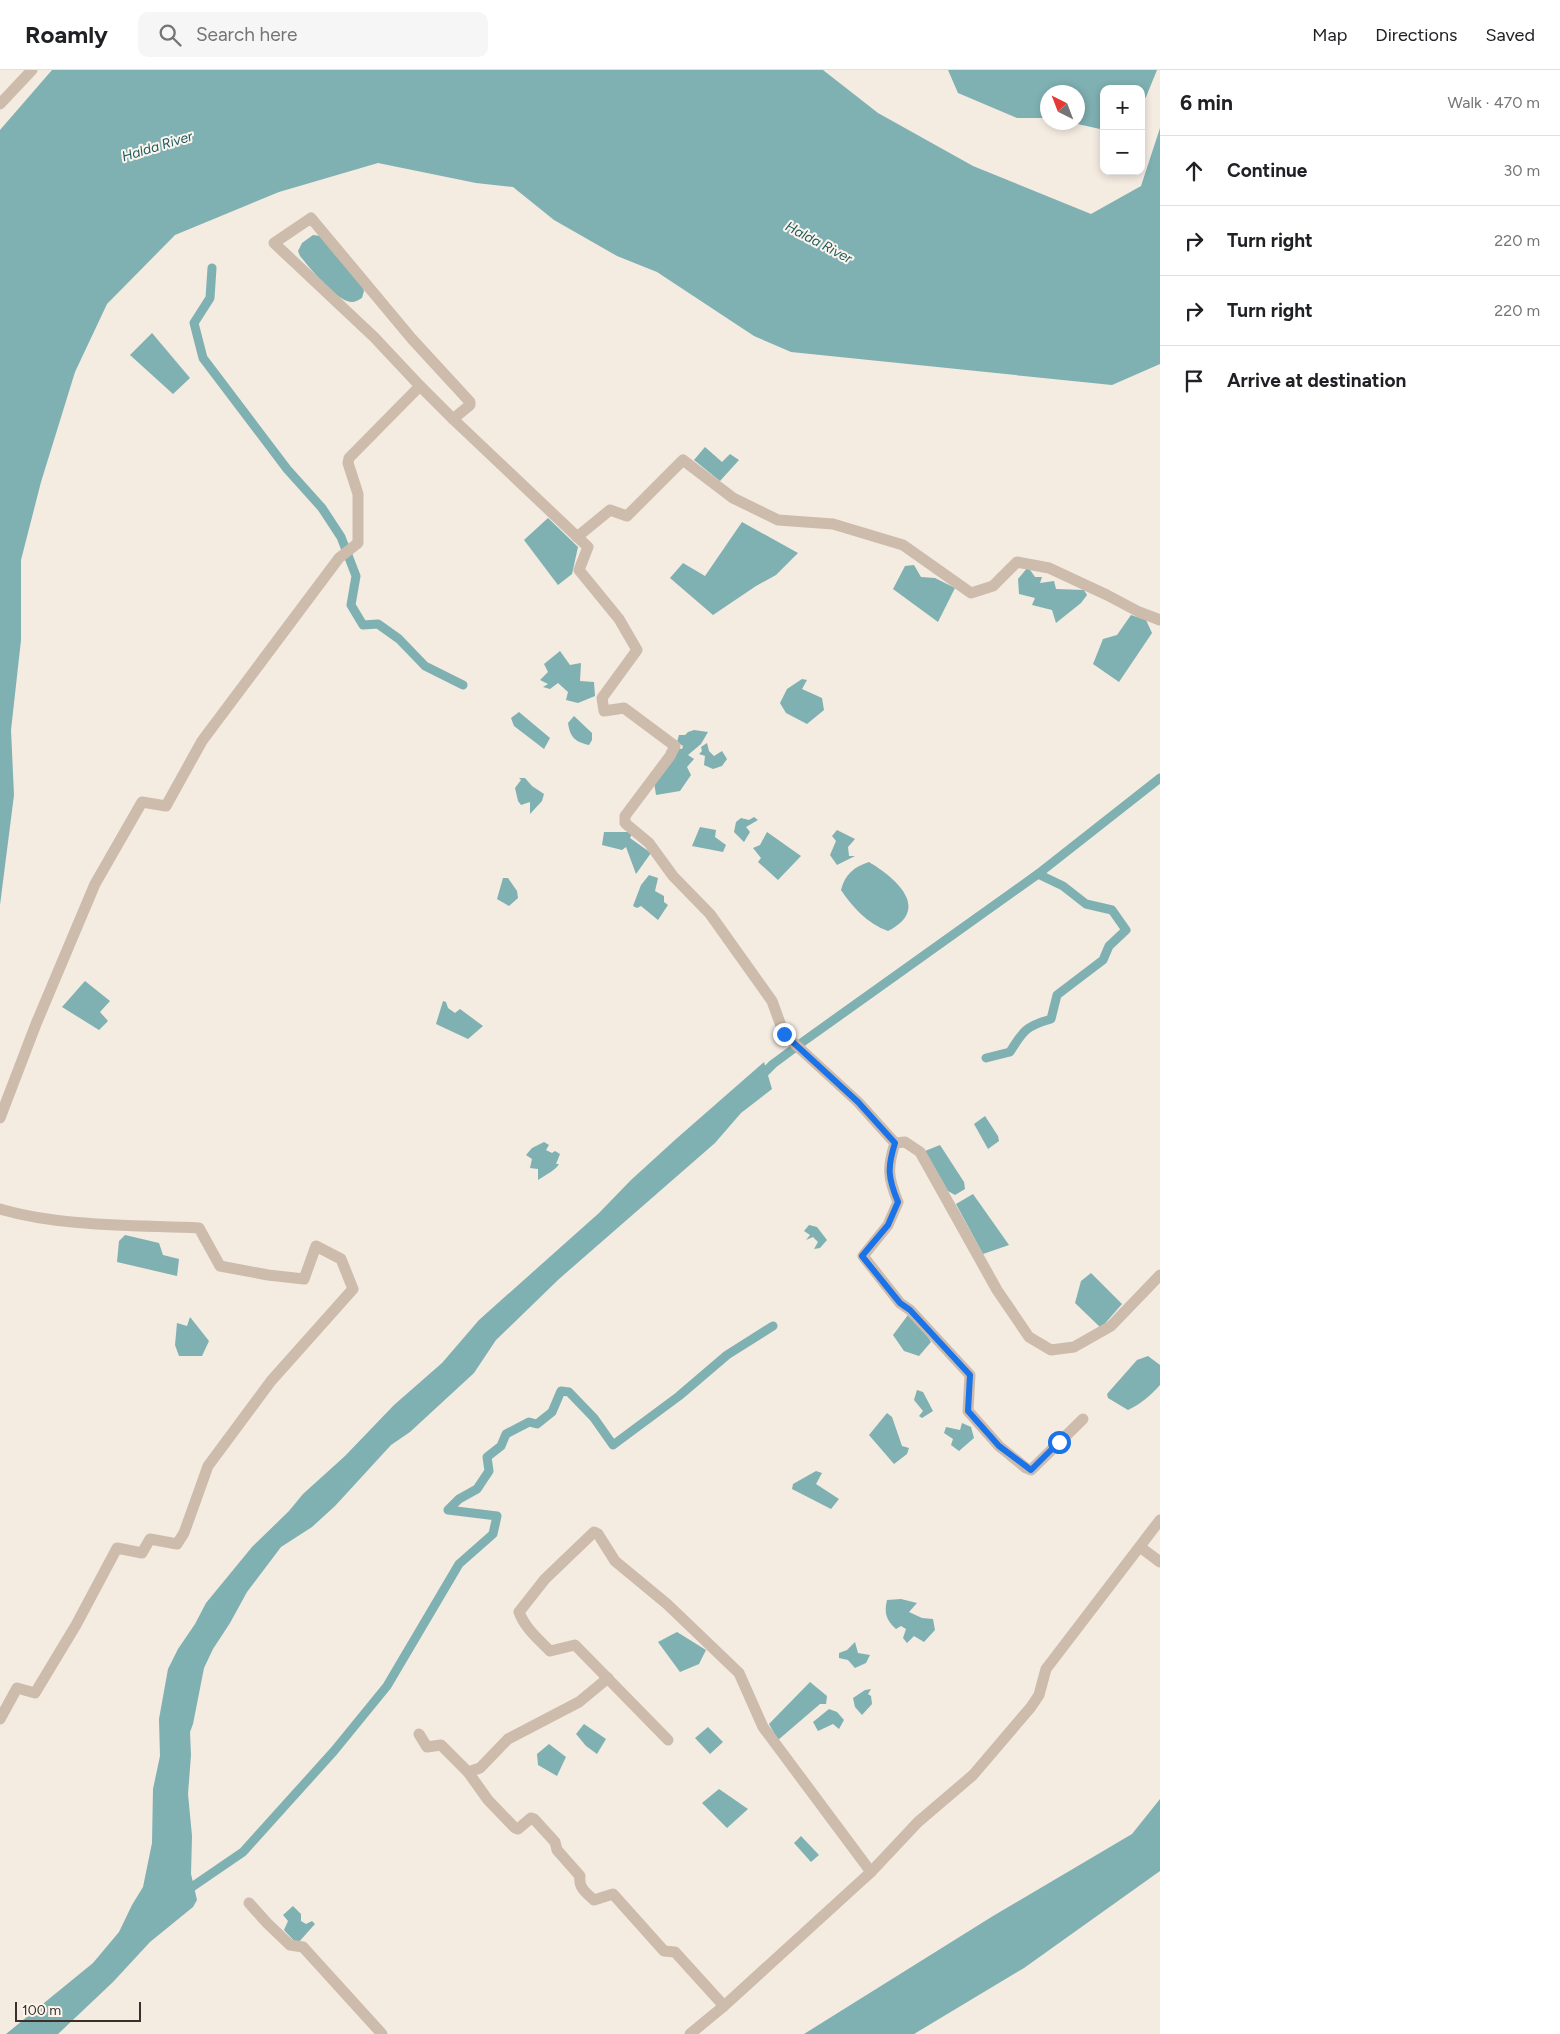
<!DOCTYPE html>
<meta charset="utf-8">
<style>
:root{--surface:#fff;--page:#f6f6f6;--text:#202124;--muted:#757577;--line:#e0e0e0}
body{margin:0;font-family:Figtree,sans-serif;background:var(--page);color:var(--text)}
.controls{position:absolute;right:15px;top:15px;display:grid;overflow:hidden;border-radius:10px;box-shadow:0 2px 8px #0003}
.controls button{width:45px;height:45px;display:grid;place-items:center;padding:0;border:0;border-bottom:1px solid var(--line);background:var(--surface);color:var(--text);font:25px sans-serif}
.compass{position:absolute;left:1040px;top:15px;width:45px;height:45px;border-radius:50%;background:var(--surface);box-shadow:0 2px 8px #0003;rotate:318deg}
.scale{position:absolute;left:15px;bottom:12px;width:126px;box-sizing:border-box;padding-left:5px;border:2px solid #3b302b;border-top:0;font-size:14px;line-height:18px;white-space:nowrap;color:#3b302b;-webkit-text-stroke:4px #fbf5ee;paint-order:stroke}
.stop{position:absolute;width:15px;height:15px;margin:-11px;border:4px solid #1a73e8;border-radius:50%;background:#fff}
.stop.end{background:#1a73e8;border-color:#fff;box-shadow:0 1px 5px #0008}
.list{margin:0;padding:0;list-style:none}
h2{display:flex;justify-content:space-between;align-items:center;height:65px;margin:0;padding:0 20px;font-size:21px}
h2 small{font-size:16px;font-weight:400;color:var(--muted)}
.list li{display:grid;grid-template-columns:32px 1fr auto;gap:15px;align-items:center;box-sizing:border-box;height:70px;padding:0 20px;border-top:1px solid var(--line)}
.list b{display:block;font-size:19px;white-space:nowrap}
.list em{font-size:16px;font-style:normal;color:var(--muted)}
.icon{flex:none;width:28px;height:28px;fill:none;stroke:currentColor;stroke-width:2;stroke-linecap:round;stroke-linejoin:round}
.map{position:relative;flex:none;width:1160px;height:1964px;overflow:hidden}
header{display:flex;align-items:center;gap:30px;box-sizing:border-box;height:70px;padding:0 25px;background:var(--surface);border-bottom:1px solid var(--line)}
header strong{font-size:24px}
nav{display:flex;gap:28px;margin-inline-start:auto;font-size:18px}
.search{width:350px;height:45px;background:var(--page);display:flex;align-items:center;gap:12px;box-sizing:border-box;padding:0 18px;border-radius:10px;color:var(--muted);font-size:19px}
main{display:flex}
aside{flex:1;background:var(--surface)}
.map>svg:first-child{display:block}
.water{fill:#7fb0b2}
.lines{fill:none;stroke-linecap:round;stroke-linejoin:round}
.canal{stroke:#7fb0b2;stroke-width:9}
.minor{stroke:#cdbbac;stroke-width:11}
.route{stroke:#1a73e8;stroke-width:6}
.labels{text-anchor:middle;stroke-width:4;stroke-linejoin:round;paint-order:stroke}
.water-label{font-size:14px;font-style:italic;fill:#1f5a5e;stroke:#fbf5ee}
</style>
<header>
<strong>Roamly</strong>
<div class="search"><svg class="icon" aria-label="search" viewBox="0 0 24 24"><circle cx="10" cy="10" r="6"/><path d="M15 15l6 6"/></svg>Search here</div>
<nav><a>Map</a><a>Directions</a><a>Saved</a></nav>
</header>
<main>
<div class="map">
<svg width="1160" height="1964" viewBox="0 0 1160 1964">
<rect width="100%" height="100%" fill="#f4ebe1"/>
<g class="water">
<path d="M 52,0 L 823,0 L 878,43 L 973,96 L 1091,144 L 1141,116 L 1160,58 L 1160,294 L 1112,315 L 791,282 L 754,266 L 657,202 L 617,186 L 554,150 L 513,117 L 476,113 L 378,93 L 279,122 L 175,165 L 107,234 L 75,302 L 41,412 L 21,490 L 21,570 L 11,660 L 14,725 L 0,835 L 0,60 Z"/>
<path d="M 948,0 L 1157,0 L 1146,27 L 1141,32 L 1141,19 L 1104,19 L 1104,57 L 1100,59 L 1073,53 L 1078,52 L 1078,22 L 1048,22 L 1047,48 L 1017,48 L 958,23 Z"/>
<path d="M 313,165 L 321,166 L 361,213 L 364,221 L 362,228 C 358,230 356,232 351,232 C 335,230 310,198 300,186 L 298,181 L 302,173 Z"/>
<path d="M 152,263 L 190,308 L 173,324 L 130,285 Z"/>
<path d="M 705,377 L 722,392 L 730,384 L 739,390 L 720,411 L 694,390 Z"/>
<path d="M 548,448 L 578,477 L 572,504 L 558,515 L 524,470 Z"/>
<path d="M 742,452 L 798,483 L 776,505 L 756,516 L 713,545 L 670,508 L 683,493 L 705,506 Z"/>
<path d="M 914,495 L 921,507 L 935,508 L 955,518 L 938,552 L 893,519 L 905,496 Z"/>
<path d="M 1028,497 L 1035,507 L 1042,507 L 1040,513 L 1054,511 L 1056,519 L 1084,520 L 1087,525 L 1081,533 L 1056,553 L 1052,540 L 1032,535 L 1035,528 L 1019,524 L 1018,509 Z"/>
<path d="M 1131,545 L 1146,550 L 1152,563 L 1119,612 L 1093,594 L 1103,569 L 1117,565 Z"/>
<path d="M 560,581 L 570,595 L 581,593 L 580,611 L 594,612 L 595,626 L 578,633 L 566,630 L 568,622 L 558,613 L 550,619 L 543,617 L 548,614 L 540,610 L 548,602 L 544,594 Z"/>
<path d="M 802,609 L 807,610 L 802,619 L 822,628 L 824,640 L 807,654 L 786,643 L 780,633 L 787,619 Z"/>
<path d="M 519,642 L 550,668 L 544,679 L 514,656 L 511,648 Z"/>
<path d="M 574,646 L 592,663 L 592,670 L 589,675 C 575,672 570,667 568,653 Z"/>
<path d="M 694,660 L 708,662 L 701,674 L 688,685 L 694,689 L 687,697 L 691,705 L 680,721 L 656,725 L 654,712 L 677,678 L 682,679 L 683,676 L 677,672 L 679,665 L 685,665 L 688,662 Z"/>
<path d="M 707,673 L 709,681 L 714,686 L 722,681 L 727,689 L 722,696 L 713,699 L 704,695 L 705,686 L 699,684 L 702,681 L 701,677 Z"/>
<path d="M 519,708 L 525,708 L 532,716 L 544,724 L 542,731 L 530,744 L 530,732 L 521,735 L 518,731 L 515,718 L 521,710 Z"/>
<path d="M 754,747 L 758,750 L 746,757 L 750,762 L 744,772 L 734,762 L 736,752 L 741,748 L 749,750 Z"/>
<path d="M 700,757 L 716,760 L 715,767 L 726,775 L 723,782 L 692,776 Z"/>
<path d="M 837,760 L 855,769 L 848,777 L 849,786 L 855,786 L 837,795 L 830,785 L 836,771 L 832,766 Z"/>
<path d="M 604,762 L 633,762 L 630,768 L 651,783 L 636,804 L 626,777 L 622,780 L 602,775 Z"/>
<path d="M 767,762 L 801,786 L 778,810 L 758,792 L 761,788 L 753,778 L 760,775 Z"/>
<path d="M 869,792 C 897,809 931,839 888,861 C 868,854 852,837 841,820 C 845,804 854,797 869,792 Z"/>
<path d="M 649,805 L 658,808 L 655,821 L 664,826 L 664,832 L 668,835 L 658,850 L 641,836 L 637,838 L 633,836 L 641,815 Z"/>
<path d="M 503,808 L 508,808 L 517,821 L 518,828 L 509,836 L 497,829 Z"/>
<path d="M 85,911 L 110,931 L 100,942 L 108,951 L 99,960 L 62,937 Z"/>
<path d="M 443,931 L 446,932 L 448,938 L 455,943 L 460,939 L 483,956 L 468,969 L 436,954 Z"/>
<path d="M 764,992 L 772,1019 L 741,1043 L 715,1073 L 559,1209 L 496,1270 L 474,1303 L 410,1362 L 391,1375 L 335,1436 L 312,1457 L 281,1477 L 247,1522 L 230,1553 L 213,1579 L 204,1598 L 193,1654 L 190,1662 L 191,1685 L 188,1724 L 192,1766 L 191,1804 L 197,1830 L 193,1837 L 150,1872 L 113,1912 L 58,1964 L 6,1964 L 93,1893 L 119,1862 L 132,1835 L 143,1817 L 152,1773 L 153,1719 L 160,1686 L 159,1649 L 168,1599 L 178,1579 L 195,1554 L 206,1533 L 252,1477 L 289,1441 L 303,1424 L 345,1386 L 394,1335 L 442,1293 L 479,1250 L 599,1143 L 631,1110 L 676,1069 Z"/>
<path d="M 985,1046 L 998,1066 L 999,1071 L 988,1079 L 974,1054 Z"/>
<path d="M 544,1072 L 549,1075 L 546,1080 L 552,1083 L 555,1081 L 560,1084 L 556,1094 L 559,1094 C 555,1101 545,1105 538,1110 L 538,1099 L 530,1098 L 532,1089 L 526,1085 L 532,1078 Z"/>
<path d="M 940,1075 L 964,1112 L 965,1119 L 955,1125 L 948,1121 L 925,1081 Z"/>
<path d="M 973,1124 L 1009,1175 L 983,1184 L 956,1134 Z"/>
<path d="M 809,1155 L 817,1157 L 827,1170 L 820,1178 L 814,1179 L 818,1172 L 813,1167 L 806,1170 L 810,1165 L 804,1161 Z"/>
<path d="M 125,1165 L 159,1173 L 163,1185 L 179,1189 L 177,1206 L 117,1192 L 119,1171 Z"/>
<path d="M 1091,1203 L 1122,1234 L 1101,1258 L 1075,1233 L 1081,1211 Z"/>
<path d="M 908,1245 L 917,1249 L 931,1272 L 919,1286 L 904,1281 L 893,1265 Z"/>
<path d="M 190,1247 L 209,1271 L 202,1286 L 179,1286 L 175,1275 L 177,1253 L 187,1256 Z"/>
<path d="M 1148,1286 L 1160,1295 L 1160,1315 C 1151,1325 1141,1334 1128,1340 L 1108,1328 L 1107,1324 L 1137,1290 Z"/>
<path d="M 917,1320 L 923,1322 L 933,1341 L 922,1348 L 919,1346 L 923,1341 L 914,1330 Z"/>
<path d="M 887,1343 L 892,1347 L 902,1376 L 909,1378 L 907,1384 L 894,1394 L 869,1365 Z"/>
<path d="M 962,1353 L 971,1357 L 974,1368 L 959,1381 L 951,1375 L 953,1369 L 944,1363 L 946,1357 L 960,1360 Z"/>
<path d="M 816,1401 L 822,1403 L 816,1414 L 839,1429 L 831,1439 L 792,1419 L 793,1414 Z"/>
<path d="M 901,1529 L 917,1533 L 909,1542 L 922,1548 L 933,1549 L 935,1560 L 924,1572 L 914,1566 L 907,1573 L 903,1568 L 906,1559 L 901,1556 L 896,1559 C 886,1550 884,1543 887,1530 Z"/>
<path d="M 677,1562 L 706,1580 L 699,1594 L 680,1602 L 658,1572 Z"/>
<path d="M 855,1572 L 858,1583 L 870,1585 L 866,1593 L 855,1598 L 848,1590 L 839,1588 L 839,1583 L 847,1580 Z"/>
<path d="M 810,1612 L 827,1626 L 826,1634 L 820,1634 L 778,1670 L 769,1654 Z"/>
<path d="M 871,1619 L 868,1624 L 871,1626 L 872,1634 L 862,1645 L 855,1637 L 853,1628 L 865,1620 Z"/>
<path d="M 829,1639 L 837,1642 L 844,1650 L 839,1659 L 833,1654 L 818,1661 L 813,1652 Z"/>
<path d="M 584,1654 L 606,1669 L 597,1684 L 586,1676 L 576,1664 Z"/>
<path d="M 708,1657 L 723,1672 L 710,1684 L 695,1668 Z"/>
<path d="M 549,1674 L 566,1687 L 557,1706 L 538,1695 L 537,1684 Z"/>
<path d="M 719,1719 L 748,1739 L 727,1758 L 702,1733 Z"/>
<path d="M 1160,1729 L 1160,1801 L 1024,1898 L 914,1964 L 804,1964 L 993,1846 L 1132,1764 Z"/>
<path d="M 801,1766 L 819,1785 L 811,1792 L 794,1773 Z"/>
<path d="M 293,1836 L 301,1844 L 301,1851 L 306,1854 L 312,1851 L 315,1854 L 297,1874 L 284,1860 L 288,1851 L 283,1845 Z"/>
</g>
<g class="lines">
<g class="canal">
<path d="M 212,198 L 210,228 L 194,253 L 203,288 L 287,399 L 322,438 L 341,467 L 356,506 L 351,535 L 363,555 L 378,554 L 399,569 L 425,596 L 463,615"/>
<path d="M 986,988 L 1010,982 C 1023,961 1026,956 1051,949 L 1057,925 L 1103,890 L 1109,876 L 1126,860 L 1112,840 L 1086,834 L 1063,816 L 1038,804"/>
<path d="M 760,1007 L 773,994 L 804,971 L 1038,804 L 1160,708"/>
<path d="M 186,1821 L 243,1782 L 334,1681 L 387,1616 L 459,1494 L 493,1464 L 497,1446 L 448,1440 L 459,1429 L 477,1419 L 489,1401 L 487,1387 L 501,1376 L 506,1364 L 529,1352 L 537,1354 L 552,1342 L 561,1321 L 569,1322 L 594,1348 L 613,1375 L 679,1326 L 727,1285 L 773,1256"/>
</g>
<g class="minor">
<path d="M 0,34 L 32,0"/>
<path d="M 420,316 L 453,349"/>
<path d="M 577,467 L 610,440 L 627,446 L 683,390 L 733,428 L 778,450 L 833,454 L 903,475 L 971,523 L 993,516 L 1017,492 L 1049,498 L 1107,525 L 1139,542 L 1160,550"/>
<path d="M 0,1048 L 36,954 L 95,814 L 142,732 L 166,736 L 202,671 L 339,488 L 358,473 L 358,424 L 348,393 L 349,388 L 420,316 L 374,267 L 274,173 L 311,148 L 412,269 L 470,332 L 470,335 L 453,349 L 588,477 L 579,500 L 619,549 L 637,580 L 602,628 L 604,641 L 624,638 L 675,676 L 670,686 L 625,746 L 625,753 L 649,773 L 673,806 L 710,844 L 772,931 L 784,964 L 858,1032 L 895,1073 C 887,1098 888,1108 898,1132 L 888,1155 L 863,1186 L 900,1233 L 910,1240 L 970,1305 L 968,1341 L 999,1376 L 1026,1398 L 1031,1400 L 1083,1349"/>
<path d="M 895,1073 L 905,1072 L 920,1082 L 997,1220 L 1029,1267 L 1051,1280 L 1074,1277 L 1111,1256 L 1160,1205"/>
<path d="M 0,1139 C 61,1157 136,1155 199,1158 L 220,1196 L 268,1205 L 304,1209 L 316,1176 L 341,1189 L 353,1219 L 271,1311 L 208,1396 L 184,1463 L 177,1474 L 150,1469 L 142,1483 L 117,1478 L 76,1555 L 35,1623 L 17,1618 L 0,1649"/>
<path d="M 1140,1477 L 1160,1492"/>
<path d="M 419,1664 L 427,1677 L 441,1675 L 468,1702 L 488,1730 L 515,1758 L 518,1759 L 531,1748 L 534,1749 L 555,1772 L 557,1780 L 580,1806 C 578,1817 586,1823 594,1830 L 613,1824 L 664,1881 L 675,1882 L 724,1936"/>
<path d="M 668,1670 L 575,1575 L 550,1581 C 538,1569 525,1558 519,1542 L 545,1509 L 594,1462 L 598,1464 L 615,1491 L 667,1534 L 739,1603 L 763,1657 L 871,1802"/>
<path d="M 468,1702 L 480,1698 L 508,1669 L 579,1632 L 608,1608"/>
<path d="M 249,1833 L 267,1853 L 290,1875 L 303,1877 L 382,1964"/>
<path d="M 690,1964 L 724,1936 L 871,1802 L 918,1752 L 973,1705 L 1031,1637 L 1039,1625 L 1046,1599 L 1160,1450"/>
</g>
</g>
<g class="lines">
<path class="route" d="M 784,964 L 858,1032 L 895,1073 C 887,1098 888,1108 898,1132 L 888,1155 L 862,1186 L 900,1233 L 910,1240 L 970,1305 L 968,1341 L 999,1376 L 1031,1400 L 1059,1372"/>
</g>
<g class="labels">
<g class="water-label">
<text transform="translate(157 76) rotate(-17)" y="5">Halda River</text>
<text transform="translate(819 172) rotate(28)" y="5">Halda River</text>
</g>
</g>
</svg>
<div class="controls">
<button>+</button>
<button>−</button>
</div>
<svg class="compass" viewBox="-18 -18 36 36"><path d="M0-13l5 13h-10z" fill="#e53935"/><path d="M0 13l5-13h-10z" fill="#757577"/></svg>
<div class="scale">100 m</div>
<div class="stop" style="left:1059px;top:1372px"></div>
<div class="stop end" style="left:784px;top:964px"></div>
</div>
<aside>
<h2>6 min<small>Walk · 470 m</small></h2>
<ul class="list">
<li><svg class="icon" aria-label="ahead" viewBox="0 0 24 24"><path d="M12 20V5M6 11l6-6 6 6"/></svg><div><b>Continue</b></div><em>30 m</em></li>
<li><svg class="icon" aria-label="right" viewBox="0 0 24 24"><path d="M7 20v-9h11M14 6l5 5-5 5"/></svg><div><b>Turn right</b></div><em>220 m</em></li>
<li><svg class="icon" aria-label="right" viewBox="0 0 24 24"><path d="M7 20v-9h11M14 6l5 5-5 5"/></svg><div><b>Turn right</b></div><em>220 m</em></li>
<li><svg class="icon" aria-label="arrive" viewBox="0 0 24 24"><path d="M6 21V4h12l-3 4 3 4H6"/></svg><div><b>Arrive at destination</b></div></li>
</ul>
</aside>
</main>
